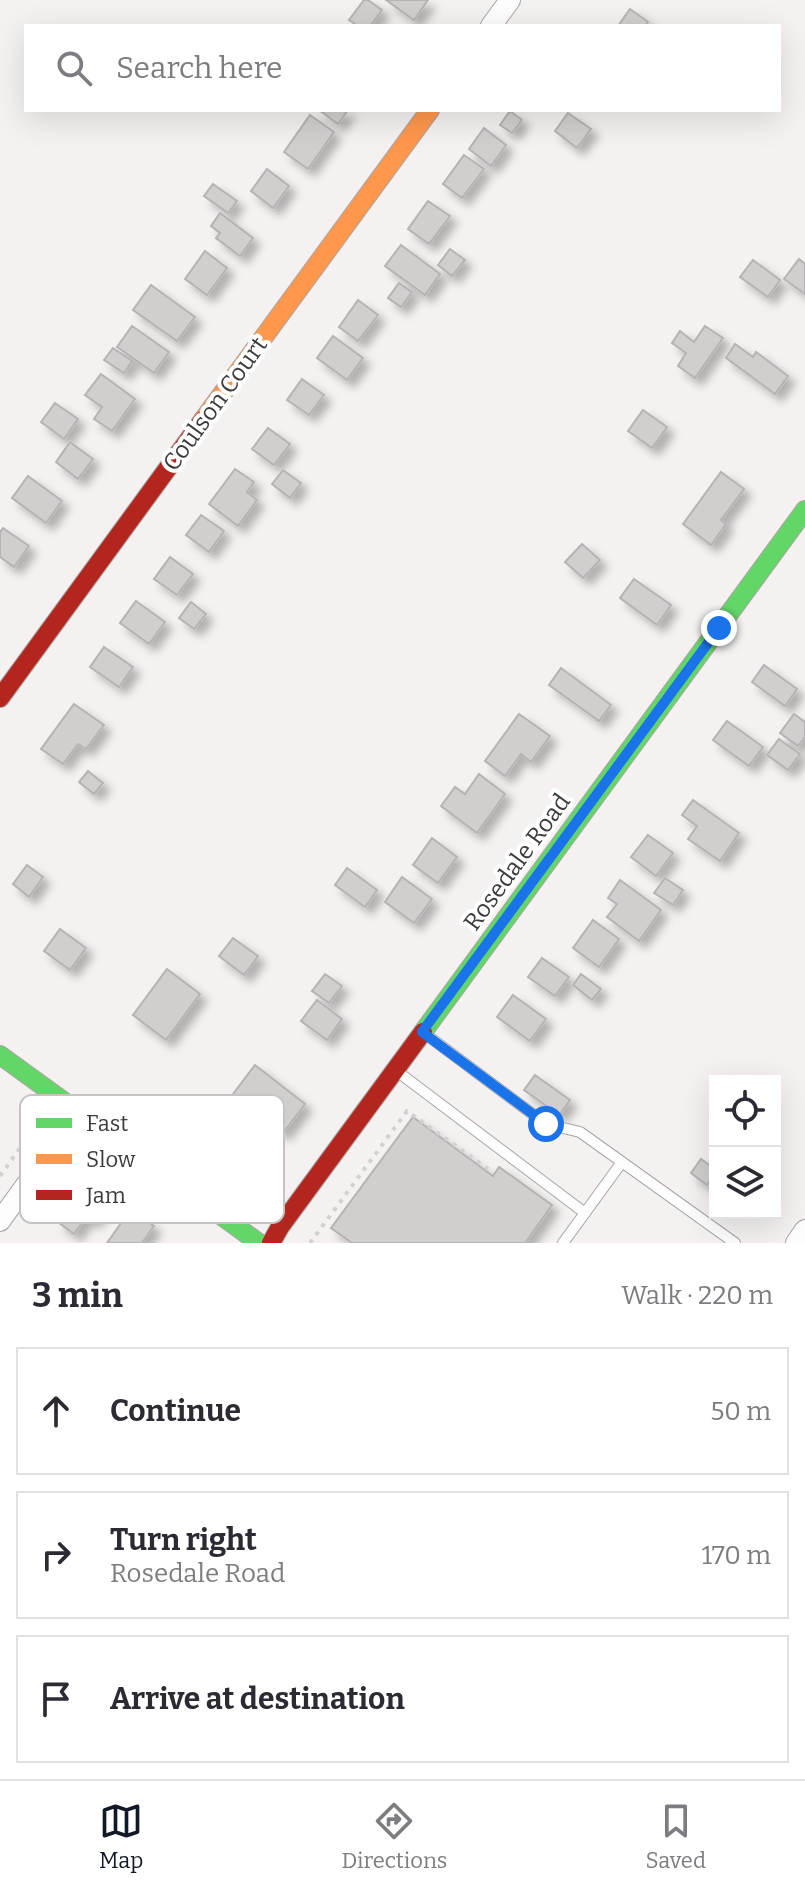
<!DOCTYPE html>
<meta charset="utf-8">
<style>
:root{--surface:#fff;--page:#f7f7f7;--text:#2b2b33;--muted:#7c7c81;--line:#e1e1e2;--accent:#111827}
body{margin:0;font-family:Bitter,serif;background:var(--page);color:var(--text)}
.controls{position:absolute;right:24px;bottom:24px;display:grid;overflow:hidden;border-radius:0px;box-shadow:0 8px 32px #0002}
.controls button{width:72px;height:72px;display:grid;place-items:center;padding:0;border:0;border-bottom:2px solid var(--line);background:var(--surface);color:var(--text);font:40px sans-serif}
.stop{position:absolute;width:24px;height:24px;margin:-18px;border:6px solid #1a73e8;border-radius:50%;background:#fff}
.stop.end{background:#1a73e8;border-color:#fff;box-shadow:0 2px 8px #0008}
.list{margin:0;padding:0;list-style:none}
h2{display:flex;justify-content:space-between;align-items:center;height:104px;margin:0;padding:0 32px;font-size:34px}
h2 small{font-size:26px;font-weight:400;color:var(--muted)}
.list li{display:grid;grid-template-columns:52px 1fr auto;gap:24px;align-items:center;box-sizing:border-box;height:128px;margin:0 16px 16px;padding:0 16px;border:2px solid var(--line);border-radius:0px}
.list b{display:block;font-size:30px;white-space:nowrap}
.list p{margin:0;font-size:26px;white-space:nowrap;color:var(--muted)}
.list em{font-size:26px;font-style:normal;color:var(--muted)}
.icon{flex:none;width:44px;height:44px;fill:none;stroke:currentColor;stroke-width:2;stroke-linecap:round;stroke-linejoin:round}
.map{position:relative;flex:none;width:805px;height:1243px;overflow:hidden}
.search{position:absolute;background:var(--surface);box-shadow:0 8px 32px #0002;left:24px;right:24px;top:24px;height:88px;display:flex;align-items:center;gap:20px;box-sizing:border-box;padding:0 28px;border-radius:0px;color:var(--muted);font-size:30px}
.sheet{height:536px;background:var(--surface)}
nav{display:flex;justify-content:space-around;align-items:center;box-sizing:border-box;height:112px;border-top:2px solid var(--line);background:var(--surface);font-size:22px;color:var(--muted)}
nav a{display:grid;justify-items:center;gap:4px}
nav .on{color:var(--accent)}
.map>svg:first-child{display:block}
.building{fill:#d1cfce;stroke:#b5b3b3;stroke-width:2;filter:url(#shadow)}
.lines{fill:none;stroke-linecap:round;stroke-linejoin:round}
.lane-casing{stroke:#a8a5a5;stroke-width:12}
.street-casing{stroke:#a8a5a5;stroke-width:22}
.fast-casing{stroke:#a8a5a5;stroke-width:20}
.slow-casing{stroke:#a8a5a5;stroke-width:20}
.jam-casing{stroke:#a8a5a5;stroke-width:20}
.path{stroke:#d2d1d1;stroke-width:4;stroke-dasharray:4 6;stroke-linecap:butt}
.lane{stroke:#fdfdfd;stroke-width:10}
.street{stroke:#fdfdfd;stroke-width:20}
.fast{stroke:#63d668;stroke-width:18}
.slow{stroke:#ff974d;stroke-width:18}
.jam{stroke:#b3261e;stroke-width:18}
.route{stroke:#1a73e8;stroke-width:10}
.labels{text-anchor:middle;stroke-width:8;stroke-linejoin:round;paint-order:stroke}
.street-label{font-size:24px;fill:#3d3b3a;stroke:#fff}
.key{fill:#fff;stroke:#c5c4c4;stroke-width:2}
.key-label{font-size:22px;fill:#3d3b3a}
</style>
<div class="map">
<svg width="805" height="1243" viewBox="0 0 805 1243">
<defs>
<filter id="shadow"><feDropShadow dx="7" dy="7" stdDeviation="4" flood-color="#0004"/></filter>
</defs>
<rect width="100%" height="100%" fill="#f4f1f0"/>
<g class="building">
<path d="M 364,0 L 368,0 L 382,10 L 370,26 L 358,26 L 349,20 Z"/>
<path d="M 386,0 L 428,0 L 414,20 Z"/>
<path d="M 630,9 L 648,22 L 645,26 L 618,26 Z"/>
<path d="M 319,110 L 348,110 L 338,124 Z"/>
<path d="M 510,111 L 522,120 L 512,133 L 500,125 Z"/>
<path d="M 568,113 L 591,129 L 577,148 L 555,131 Z"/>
<path d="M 310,115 L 334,132 L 308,169 L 284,152 Z"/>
<path d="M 484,128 L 506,145 L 491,166 L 469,149 Z"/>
<path d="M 464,155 L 484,169 L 462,198 L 443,184 Z"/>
<path d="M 267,169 L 289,186 L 273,208 L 251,191 Z"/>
<path d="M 213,184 L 237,201 L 228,213 L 204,196 Z"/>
<path d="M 428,201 L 450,216 L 429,244 L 408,229 Z"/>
<path d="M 220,213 L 253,238 L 240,256 L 216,238 L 220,233 L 211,226 Z"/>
<path d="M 401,245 L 440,274 L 425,295 L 385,266 Z"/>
<path d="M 450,249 L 465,260 L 452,276 L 438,265 Z"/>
<path d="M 205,251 L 227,268 L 207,295 L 185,279 Z"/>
<path d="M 799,259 L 805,264 L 805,294 L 784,279 Z"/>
<path d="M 753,260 L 780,280 L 768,297 L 740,277 Z"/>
<path d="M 399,283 L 412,292 L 401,307 L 388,298 Z"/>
<path d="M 151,285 L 195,317 L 177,341 L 133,310 Z"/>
<path d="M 358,300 L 378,315 L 358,341 L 339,327 Z"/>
<path d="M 132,326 L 169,352 L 154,373 L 117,347 Z"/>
<path d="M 705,326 L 723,338 L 695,378 L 678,366 L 686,353 L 672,343 L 680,331 L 694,342 Z"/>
<path d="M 333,336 L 363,358 L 347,380 L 317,358 Z"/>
<path d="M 735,344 L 753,357 L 756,352 L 788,376 L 775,394 L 726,358 Z"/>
<path d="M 113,348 L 132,361 L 124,373 L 104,360 Z"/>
<path d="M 101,374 L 135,399 L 112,431 L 94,419 L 102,407 L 85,395 Z"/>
<path d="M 302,379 L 324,395 L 309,415 L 287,400 Z"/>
<path d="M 55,403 L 78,419 L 64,439 L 41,422 Z"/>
<path d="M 643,410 L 667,427 L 652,448 L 628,431 Z"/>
<path d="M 268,428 L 290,444 L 274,465 L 252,449 Z"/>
<path d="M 70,442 L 93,459 L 78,479 L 56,462 Z"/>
<path d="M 235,469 L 254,482 L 247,492 L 257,500 L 238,526 L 209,504 Z"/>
<path d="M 283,470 L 301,483 L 290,498 L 272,484 Z"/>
<path d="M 721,472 L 744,489 L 721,520 L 726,524 L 711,545 L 683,524 Z"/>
<path d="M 28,476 L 62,501 L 46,523 L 12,498 Z"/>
<path d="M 201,515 L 224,531 L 209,552 L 186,535 Z"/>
<path d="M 3,528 L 29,546 L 14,567 L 0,557 L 0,532 Z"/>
<path d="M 582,544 L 600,560 L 583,578 L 565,562 Z"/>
<path d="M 170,557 L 193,574 L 177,595 L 154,579 Z"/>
<path d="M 634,579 L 671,605 L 657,625 L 620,598 Z"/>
<path d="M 136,601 L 165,622 L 149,644 L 120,623 Z"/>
<path d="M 191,602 L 206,614 L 194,629 L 179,618 Z"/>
<path d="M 104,647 L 133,667 L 119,687 L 90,667 Z"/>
<path d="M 764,665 L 797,689 L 785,706 L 752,682 Z"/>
<path d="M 561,668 L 611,705 L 599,721 L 549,685 Z"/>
<path d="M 74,704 L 104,725 L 86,749 L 78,744 L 63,764 L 41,749 Z"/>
<path d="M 519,714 L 550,736 L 531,762 L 521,754 L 505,776 L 485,761 Z"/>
<path d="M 794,714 L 805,722 L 805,737 L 798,746 L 780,733 Z"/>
<path d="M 727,721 L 763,747 L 749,766 L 713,740 Z"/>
<path d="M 779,739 L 800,754 L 788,770 L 767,755 Z"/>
<path d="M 88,771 L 103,783 L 94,794 L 79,782 Z"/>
<path d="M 479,774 L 505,794 L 477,833 L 441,806 L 455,787 L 465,794 Z"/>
<path d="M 693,800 L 739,833 L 720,861 L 688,839 L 697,826 L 682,815 Z"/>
<path d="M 648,835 L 673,853 L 656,876 L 631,857 Z"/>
<path d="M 432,838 L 457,857 L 438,883 L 413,865 Z"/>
<path d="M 27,865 L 43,877 L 29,897 L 13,884 Z"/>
<path d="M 347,868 L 377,890 L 365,907 L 335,885 Z"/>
<path d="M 402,877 L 432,899 L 414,923 L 385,902 Z"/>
<path d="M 665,878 L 683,890 L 673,905 L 654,893 Z"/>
<path d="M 620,880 L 661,910 L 639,941 L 607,917 L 617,904 L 608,898 Z"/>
<path d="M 593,920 L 619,939 L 599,967 L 573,948 Z"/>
<path d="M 60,929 L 86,948 L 70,970 L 44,951 Z"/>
<path d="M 233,938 L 258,956 L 244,975 L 219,956 Z"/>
<path d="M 542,958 L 569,977 L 555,996 L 528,977 Z"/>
<path d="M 167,969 L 200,994 L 166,1040 L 133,1015 Z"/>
<path d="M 325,974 L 342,986 L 329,1003 L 312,991 Z"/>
<path d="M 581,974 L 601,989 L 592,1000 L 573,985 Z"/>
<path d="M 513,995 L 546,1019 L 530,1041 L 497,1017 Z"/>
<path d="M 317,1000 L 342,1019 L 327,1040 L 301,1021 Z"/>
<path d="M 255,1065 L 305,1104 L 283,1133 L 233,1094 Z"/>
<path d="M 535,1075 L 570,1100 L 559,1115 L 524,1090 Z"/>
<path d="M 413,1117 L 493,1176 L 499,1167 L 552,1205 L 525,1243 L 352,1243 L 331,1228 Z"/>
<path d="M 701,1159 L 715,1169 L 715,1174 L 707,1185 L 691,1173 Z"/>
<path d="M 85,1184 L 108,1201 L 93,1221 L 87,1216 L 74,1234 L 58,1222 Z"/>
<path d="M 131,1209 L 154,1226 L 142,1243 L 107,1243 Z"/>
</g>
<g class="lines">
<defs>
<g id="lane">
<path d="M 424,1033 L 546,1124 L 580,1132 L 735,1243"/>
<path d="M 398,1072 L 585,1213"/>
<path d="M 563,1243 L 622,1162"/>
</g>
<g id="street">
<path d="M 491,26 L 510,0"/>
<path d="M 0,1221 L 78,1113"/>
<path d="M 796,1243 L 805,1230"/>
</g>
<g id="fast">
<path d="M 423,1032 L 805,510"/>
<path d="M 0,1055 L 259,1243"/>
</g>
<path id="slow" d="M 203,420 L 430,110"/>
<g id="jam">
<path d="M 0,698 L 203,420"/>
<path d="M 271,1243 L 280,1227 L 423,1032"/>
</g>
</defs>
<use href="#lane" class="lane-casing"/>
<use href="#street" class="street-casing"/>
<use href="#fast" class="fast-casing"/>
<use href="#slow" class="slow-casing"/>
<use href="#jam" class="jam-casing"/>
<g class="path">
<path d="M 0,1176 L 43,1116"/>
<path d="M 310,1243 L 407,1111 L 488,1169"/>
</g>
<use href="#lane" class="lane"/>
<use href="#street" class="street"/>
<use href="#fast" class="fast"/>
<use href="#slow" class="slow"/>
<use href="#jam" class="jam"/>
</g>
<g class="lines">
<path class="route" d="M 546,1124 L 422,1032 L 719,628"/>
</g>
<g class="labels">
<g class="street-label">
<text transform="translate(215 404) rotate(-54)" y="8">Coulson Court</text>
<text transform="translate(517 862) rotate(-54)" y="8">Rosedale Road</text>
</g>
</g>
<rect x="20" y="1095" width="264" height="128" rx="12" class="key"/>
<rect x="36" y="1118" width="36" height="10" fill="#63d668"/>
<rect x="36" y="1154" width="36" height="10" fill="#ff974d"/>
<rect x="36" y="1190" width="36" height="10" fill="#b3261e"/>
<g class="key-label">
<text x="86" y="1131">Fast</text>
<text x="86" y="1167">Slow</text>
<text x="86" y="1203">Jam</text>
</g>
</svg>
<div class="controls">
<button><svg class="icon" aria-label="locate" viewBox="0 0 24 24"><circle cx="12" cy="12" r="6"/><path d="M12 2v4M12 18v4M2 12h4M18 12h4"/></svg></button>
<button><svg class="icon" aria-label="layers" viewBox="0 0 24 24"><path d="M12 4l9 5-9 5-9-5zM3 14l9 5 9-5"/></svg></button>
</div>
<div class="stop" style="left:546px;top:1124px"></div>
<div class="stop end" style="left:719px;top:628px"></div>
<div class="search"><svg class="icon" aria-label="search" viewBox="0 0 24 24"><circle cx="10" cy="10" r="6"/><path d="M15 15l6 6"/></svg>Search here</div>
</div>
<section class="sheet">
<h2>3 min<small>Walk · 220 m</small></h2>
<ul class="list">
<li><svg class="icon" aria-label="ahead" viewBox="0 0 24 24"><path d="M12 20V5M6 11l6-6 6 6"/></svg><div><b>Continue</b></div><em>50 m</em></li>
<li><svg class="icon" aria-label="right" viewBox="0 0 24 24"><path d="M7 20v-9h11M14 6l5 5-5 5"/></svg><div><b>Turn right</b><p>Rosedale Road</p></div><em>170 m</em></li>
<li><svg class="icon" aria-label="arrive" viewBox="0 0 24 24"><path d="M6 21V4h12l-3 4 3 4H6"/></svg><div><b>Arrive at destination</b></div></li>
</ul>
</section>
<nav>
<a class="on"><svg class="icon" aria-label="map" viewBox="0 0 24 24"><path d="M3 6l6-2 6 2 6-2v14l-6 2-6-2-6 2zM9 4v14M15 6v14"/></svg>Map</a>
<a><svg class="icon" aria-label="directions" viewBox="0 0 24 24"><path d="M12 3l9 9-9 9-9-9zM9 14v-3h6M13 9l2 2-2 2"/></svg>Directions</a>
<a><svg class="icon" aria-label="saved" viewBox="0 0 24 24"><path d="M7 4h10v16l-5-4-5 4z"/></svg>Saved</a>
</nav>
